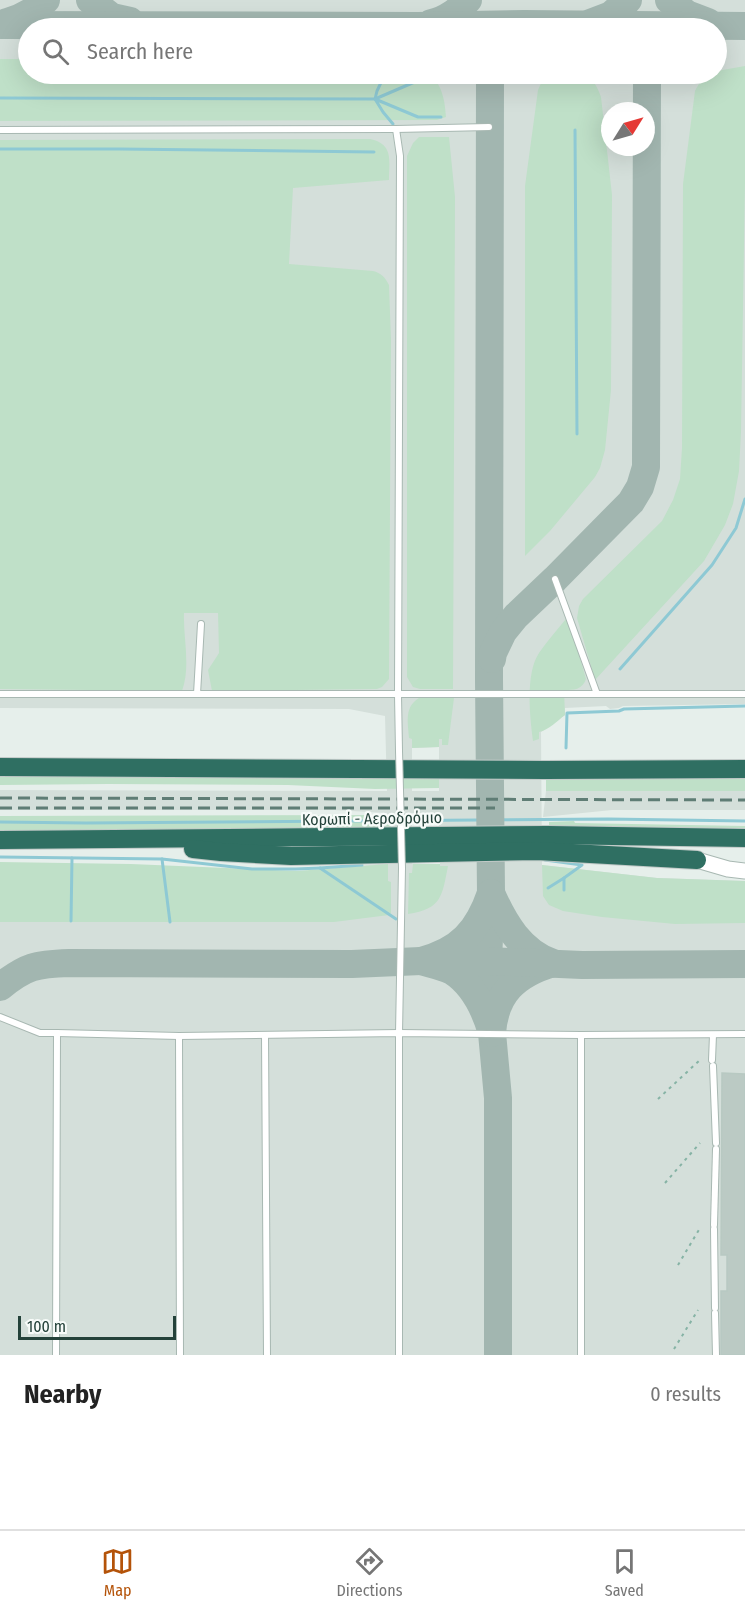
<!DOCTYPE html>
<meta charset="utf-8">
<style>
:root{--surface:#fff;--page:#f6f6f6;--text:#222;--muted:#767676;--line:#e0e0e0;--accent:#b45309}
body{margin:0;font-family:"Fira Sans Condensed",sans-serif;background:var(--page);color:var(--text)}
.compass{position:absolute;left:601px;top:102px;width:54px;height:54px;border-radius:50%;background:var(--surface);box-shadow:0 6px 24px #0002;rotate:53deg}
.scale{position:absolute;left:18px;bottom:15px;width:158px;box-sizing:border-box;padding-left:6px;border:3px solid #24423a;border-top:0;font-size:16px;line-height:21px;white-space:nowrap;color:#24423a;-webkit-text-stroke:4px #f7fbf9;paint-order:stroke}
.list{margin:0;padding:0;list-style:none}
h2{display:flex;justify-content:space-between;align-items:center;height:78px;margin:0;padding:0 24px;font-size:26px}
h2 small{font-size:20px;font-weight:400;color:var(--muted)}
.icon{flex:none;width:33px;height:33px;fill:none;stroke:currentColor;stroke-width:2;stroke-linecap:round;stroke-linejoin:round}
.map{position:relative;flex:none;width:745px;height:1355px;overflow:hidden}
.search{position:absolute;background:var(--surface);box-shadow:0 6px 24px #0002;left:18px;right:18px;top:18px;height:66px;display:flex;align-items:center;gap:15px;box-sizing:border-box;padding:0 21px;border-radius:33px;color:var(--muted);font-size:22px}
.sheet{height:174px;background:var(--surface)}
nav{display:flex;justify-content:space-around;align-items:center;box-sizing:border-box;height:84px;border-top:2px solid var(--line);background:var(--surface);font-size:16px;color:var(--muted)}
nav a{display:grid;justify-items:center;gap:3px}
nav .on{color:var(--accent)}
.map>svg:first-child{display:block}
.built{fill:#d4dfda;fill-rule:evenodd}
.green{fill:#bfe0c8}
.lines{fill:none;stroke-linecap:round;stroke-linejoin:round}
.stream{stroke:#8ec9d4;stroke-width:3}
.taxiway{stroke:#a2b6b0;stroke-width:28}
.building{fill:#bbcac4;stroke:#b8c9c2;stroke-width:1.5}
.service-casing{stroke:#a8b8b2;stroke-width:8}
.tertiary-casing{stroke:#a8b8b2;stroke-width:17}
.motorway-casing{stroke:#c2cac8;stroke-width:20}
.path{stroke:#86b3a5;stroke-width:2;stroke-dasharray:3 4.5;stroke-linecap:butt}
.service{stroke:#fff;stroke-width:6}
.tertiary{stroke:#fff;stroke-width:15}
.motorway{stroke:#2f6f62;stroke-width:18}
.rail{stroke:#5f7d75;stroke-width:3;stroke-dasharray:12 6;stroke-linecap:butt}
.service-bridge-casing{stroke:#a8b8b2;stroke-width:8;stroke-linecap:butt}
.service-bridge{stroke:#fff;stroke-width:6}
.labels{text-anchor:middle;stroke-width:4.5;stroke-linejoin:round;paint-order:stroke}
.street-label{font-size:16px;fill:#24423a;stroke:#f7fbf9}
</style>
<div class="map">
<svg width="745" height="1355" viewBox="0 0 745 1355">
<rect width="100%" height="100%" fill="#e6efeb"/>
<g class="built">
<path d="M 0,0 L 745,0 L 745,704 L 623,706 L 619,708 L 610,709 L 606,706 L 565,708 L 565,715 L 541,732 L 542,865 L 657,878 L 745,881 L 745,1355 L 0,1355 L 0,884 L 178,885 L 388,863 L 387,813 L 334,810 L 0,810 L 0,790 L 387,791 L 385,716 L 349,709 L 0,708 ZM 28,28 L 716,28 L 716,74 L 28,74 ZM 610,111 L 646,111 L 646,147 L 610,147 ZM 439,747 L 439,791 L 412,791 L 412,748 ZM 412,813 L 439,814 L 440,864 L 412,864 Z"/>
<path d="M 546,791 L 745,791 L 745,810 L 612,810 L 543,817 Z"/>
</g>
<g class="green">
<path d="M 0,59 L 28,59 L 28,74 L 427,74 C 442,81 445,101 446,117 L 437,120 L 0,121 Z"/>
<path d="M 745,66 L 745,182 L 741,432 L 739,471 L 733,504 L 725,525 L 704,561 L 595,680 L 577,618 L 579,606 L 583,599 L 662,521 L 673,500 L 680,479 L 682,448 L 683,184 L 695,91 C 700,81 705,74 716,74 L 717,71 Z"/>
<path d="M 552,74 C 579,73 591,68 601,97 L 612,195 L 611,390 L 605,450 L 600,468 L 595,477 L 550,531 L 525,556 L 525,186 L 538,90 L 542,81 Z"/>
<path d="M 419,137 L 449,137 L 455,197 L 453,689 L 420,689 L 413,687 L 407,677 L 407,156 L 413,143 Z"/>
<path d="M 370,139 C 394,144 389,161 389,180 L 293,188 L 289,264 L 373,271 C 381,273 385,277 389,285 L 391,340 L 389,679 L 382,687 L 377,689 L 212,691 L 208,670 L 219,653 L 218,613 L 184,613 C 183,638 191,666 182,691 L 0,689 L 0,140 Z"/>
<path d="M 566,619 L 569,620 L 586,679 C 582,690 574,690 564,690 L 565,715 C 557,721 549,730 539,732 L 539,739 L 533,741 C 530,717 525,674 539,653 C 547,641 557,630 566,619 Z"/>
<path d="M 419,698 L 454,698 L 448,745 L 442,745 L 442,739 L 439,739 L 439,747 L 412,748 L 412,739 L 409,738 C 408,722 404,707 419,698 Z"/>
<path d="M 745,774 L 745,791 L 546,791 L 546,777 Z"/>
<path d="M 0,775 L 363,775 L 439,779 L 439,788 L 375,789 L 288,785 L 108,784 L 0,785 Z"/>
<path d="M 392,815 L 392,828 L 0,831 L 0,816 Z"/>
<path d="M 574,821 L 575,823 L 745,826 L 745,832 L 549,829 L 549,822 Z"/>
<path d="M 0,862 L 131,864 L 297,871 L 388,864 L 388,881 L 391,882 L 391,913 L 389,915 L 334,922 L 0,922 Z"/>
<path d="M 413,864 L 440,864 L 440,866 L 448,866 C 442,896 442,909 408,914 L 409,873 L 412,873 Z"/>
<path d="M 542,865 L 657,878 L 745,881 L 745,923 L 675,924 L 602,917 L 563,911 L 549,905 L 543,896 Z"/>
</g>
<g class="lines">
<g class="stream">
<path d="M 0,98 L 375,99 L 377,91 L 385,74"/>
<path d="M 375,99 L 431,75"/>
<path d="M 393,124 L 383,112 L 375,99 L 418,117 L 441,117"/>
<path d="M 575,130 L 577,434"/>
<path d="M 0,149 L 119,149 L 374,152"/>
<path d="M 620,669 L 712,565 L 736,528 L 745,499"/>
<path d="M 566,748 L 567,713 L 619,711 L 624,709 L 745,706"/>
<path d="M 0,822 L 86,823 L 608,819 L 745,821"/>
<path d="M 0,857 L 162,859 L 252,869 L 296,869 L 320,868"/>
<path d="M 162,859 L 170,922"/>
<path d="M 545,860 L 582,865 L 564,878"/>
<path d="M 362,865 L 320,868 L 396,919"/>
<path d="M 548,888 L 564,878 L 564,890"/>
<path d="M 71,921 L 72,858"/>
</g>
<g class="taxiway">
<path d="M 90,0 L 112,17 L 130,21"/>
<path d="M 669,0 L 687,14 L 708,22"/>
<path d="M 7,22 C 23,18 34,11 46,0"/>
<path d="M 431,23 C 445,21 459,10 468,0"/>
<path d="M 590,23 L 611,15 L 628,0"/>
<path d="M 0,25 L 418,26 L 524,24 L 745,26"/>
<path d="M 490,74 L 489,679 L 491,893 L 488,961 L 492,1033 L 498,1098 L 498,1355"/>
<path d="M 492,659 L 493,653 L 503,632 L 516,616 L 555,579 L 631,502 L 640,487 L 646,467 L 647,74"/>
<path d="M 491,893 C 504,923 521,952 553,963 C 516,974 495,993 492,1033 C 485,1009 474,985 452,971 C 442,966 431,964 421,961 C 460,951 478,931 491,893 Z"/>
<path d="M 0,987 C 26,966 36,964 69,963 L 352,964 L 421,961 L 488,961 L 582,965 L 745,964"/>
</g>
</g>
<path class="building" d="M 722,1073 L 745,1074 L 745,1355 L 721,1355 L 721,1291 L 727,1291 L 727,1255 L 721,1255 Z"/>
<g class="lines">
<defs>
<g id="service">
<path d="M 396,129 L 400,156 L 398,695 L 399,751"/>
<path d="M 0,130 L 396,129 L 489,127"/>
<path d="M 0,694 L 597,694 L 555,579"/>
<path d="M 197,694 L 201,624"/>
<path d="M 597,694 L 745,694"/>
<path d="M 0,1017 L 40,1033 L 57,1033 L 179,1036 L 399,1033 L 581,1035 L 745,1034"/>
<path d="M 265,1035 L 267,1355"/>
<path d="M 179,1036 L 180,1355"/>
<path d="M 712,1060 L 713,1035"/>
<path d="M 713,1066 L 716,1143"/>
<path d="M 714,1225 L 716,1149"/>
<path d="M 714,1229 L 715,1308"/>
<path d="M 715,1313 L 716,1355"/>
<path d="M 56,1355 L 57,1033"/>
<path d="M 399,1355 L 399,1033 L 402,868"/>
<path d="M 581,1355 L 581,1035"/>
</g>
<path id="tertiary" d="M 697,860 L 728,869 L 745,871"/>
<g id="motorway">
<path d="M 0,767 L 545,770 L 745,769"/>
<path d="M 0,840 L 548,835 L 745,838"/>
<path d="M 193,849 L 221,852 L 291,856 L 537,851 L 697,860"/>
</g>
</defs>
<use href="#service" class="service-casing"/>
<use href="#tertiary" class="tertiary-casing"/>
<use href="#motorway" class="motorway-casing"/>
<g class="path">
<path d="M 658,1099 L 701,1059"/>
<path d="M 665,1183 L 700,1143"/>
<path d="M 678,1265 L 700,1228"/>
<path d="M 674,1349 L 698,1310"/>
</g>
<use href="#service" class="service"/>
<use href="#tertiary" class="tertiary"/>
<use href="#motorway" class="motorway"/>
<g class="rail">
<path d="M 0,798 L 745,800"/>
<path d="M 0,808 L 495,808"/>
</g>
<defs>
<path id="service-bridge" d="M 399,751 L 402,868"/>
</defs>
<use href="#service-bridge" class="service-bridge-casing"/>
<use href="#service-bridge" class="service-bridge"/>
</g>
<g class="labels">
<g class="street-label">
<text transform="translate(372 818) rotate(-1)" y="6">Κορωπί - Αεροδρόμιο</text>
</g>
</g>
</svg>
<svg class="compass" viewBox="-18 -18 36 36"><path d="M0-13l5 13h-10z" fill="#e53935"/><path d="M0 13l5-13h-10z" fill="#767676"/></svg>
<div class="scale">100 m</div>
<div class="search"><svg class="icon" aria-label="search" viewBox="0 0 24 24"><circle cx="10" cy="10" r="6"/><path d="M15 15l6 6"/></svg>Search here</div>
</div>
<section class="sheet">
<h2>Nearby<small>0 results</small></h2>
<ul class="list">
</ul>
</section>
<nav>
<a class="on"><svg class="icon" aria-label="map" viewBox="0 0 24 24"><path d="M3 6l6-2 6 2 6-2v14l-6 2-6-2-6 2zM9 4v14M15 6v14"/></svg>Map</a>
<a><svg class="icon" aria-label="directions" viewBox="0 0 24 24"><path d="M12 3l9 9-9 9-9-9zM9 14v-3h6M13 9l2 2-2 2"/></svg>Directions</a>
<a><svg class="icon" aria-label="saved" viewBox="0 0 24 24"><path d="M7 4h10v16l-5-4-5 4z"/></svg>Saved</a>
</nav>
